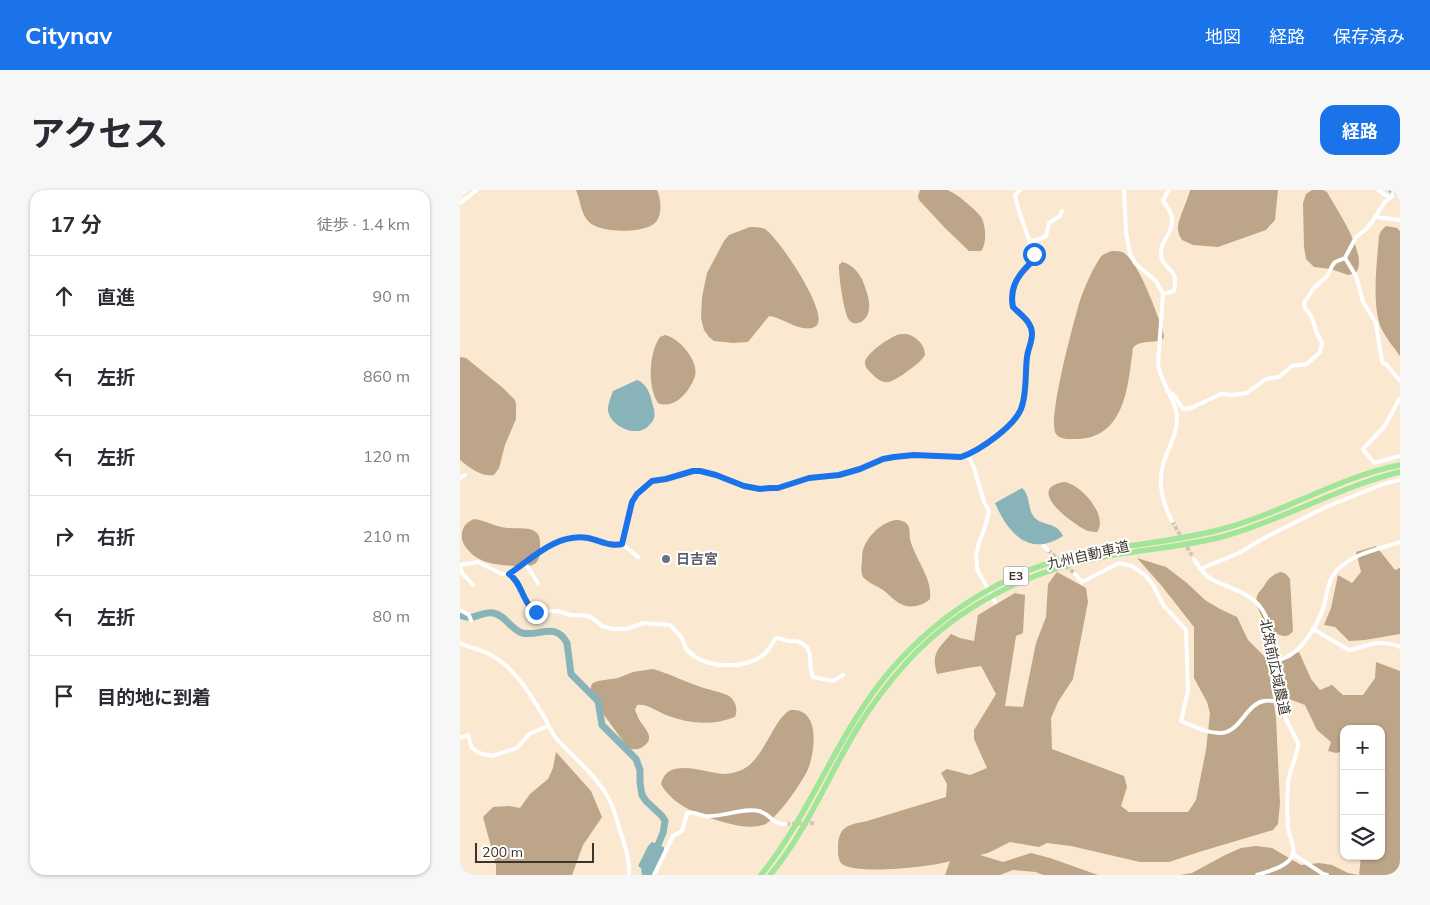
<!DOCTYPE html>
<html lang="ja">
<meta charset="utf-8">
<style>
:root{--surface:#fff;--page:#f7f7f7;--text:#2b2b33;--muted:#7c7c81;--line:#e1e1e2;--accent:#1a73e8}
body{margin:0;font-family:Mulish,"Noto Sans JP",sans-serif;background:var(--page);color:var(--text)}
.controls{position:absolute;right:15px;bottom:15px;display:grid;overflow:hidden;border-radius:10px;box-shadow:0 1px 4px #0004}
.controls button{width:45px;height:45px;display:grid;place-items:center;padding:0;border:0;border-bottom:1px solid var(--line);background:var(--surface);color:var(--text);font:25px sans-serif}
.scale{position:absolute;left:15px;bottom:12px;width:119px;box-sizing:border-box;padding-left:5px;border:2px solid #3b342b;border-top:0;font-size:14px;line-height:18px;white-space:nowrap;color:#3b342b;-webkit-text-stroke:4px #fff;paint-order:stroke}
.stop{position:absolute;width:15px;height:15px;margin:-11px;border:4px solid #1a73e8;border-radius:50%;background:#fff}
.stop.end{background:#1a73e8;border-color:#fff;box-shadow:0 1px 5px #0008}
.list{margin:0;padding:0;list-style:none}
h2{display:flex;justify-content:space-between;align-items:center;height:65px;margin:0;padding:0 20px;font-size:21px}
h2 small{font-size:16px;font-weight:400;color:var(--muted)}
.list li{display:grid;grid-template-columns:32px 1fr auto;gap:15px;align-items:center;box-sizing:border-box;height:80px;padding:0 20px;border-top:1px solid var(--line)}
.list b{display:block;font-size:19px;white-space:nowrap}
.list em{font-size:16px;font-style:normal;color:var(--muted)}
.icon{flex:none;width:28px;height:28px;fill:none;stroke:currentColor;stroke-width:2;stroke-linecap:round;stroke-linejoin:round}
.map{position:relative;flex:none;width:940px;height:685px;overflow:hidden;border-radius:15px}
header{display:flex;align-items:center;gap:30px;box-sizing:border-box;height:70px;padding:0 25px;background:var(--accent);color:#fff}
header strong{font-size:24px}
nav{display:flex;gap:28px;margin-inline-start:auto;font-size:18px}
.intro{display:flex;align-items:center;justify-content:space-between;box-sizing:border-box;height:120px;padding:0 30px}
h1{margin:0;font-size:35px}
.button{padding:12px 22px;border-radius:15px;background:var(--accent);color:#fff;font-size:18px;font-weight:700}
main{display:flex;gap:30px;padding:0 30px}
aside{flex:1;background:var(--surface);border-radius:15px;box-shadow:0 1px 4px #0004}
.map>svg:first-child{display:block}
.forest{fill:#bca588}
.water{fill:#88b4b9}
.lines{fill:none;stroke-linecap:round;stroke-linejoin:round}
.river{stroke:#88b4b9;stroke-width:7}
.minor-tunnel{stroke:#d5c4b0;stroke-width:4;stroke-dasharray:4 2;stroke-linecap:butt}
.minor{stroke:#fff;stroke-width:4}
.highway{stroke:#a1e599;stroke-width:5.5}
.route{stroke:#1a73e8;stroke-width:6}
.worship-dot{fill:#6b7280;stroke:#fff;stroke-width:2}
.labels{text-anchor:middle;stroke-width:4;stroke-linejoin:round;paint-order:stroke}
.shield{fill:#fff;stroke:#76716b;stroke-width:1}
.shield-label{font-size:12px;font-weight:bold;fill:#3b342b}
.street-label{font-size:14px;fill:#3b342b;stroke:#fff}
.worship-label{font-size:14px;font-weight:bold;fill:#5b616d;stroke:#fff;text-anchor:start}
</style>
<header>
<strong>Citynav</strong>
<nav><a>地図</a><a>経路</a><a>保存済み</a></nav>
</header>
<div class="intro"><h1>アクセス</h1><a class="button">経路</a></div>
<main>
<aside>
<h2>17 分<small>徒歩 · 1.4 km</small></h2>
<ul class="list">
<li><svg class="icon" aria-label="ahead" viewBox="0 0 24 24"><path d="M12 20V5M6 11l6-6 6 6"/></svg><div><b>直進</b></div><em>90 m</em></li>
<li><svg class="icon" aria-label="left" viewBox="0 0 24 24"><path d="M17 20v-9H6M10 6l-5 5 5 5"/></svg><div><b>左折</b></div><em>860 m</em></li>
<li><svg class="icon" aria-label="left" viewBox="0 0 24 24"><path d="M17 20v-9H6M10 6l-5 5 5 5"/></svg><div><b>左折</b></div><em>120 m</em></li>
<li><svg class="icon" aria-label="right" viewBox="0 0 24 24"><path d="M7 20v-9h11M14 6l5 5-5 5"/></svg><div><b>右折</b></div><em>210 m</em></li>
<li><svg class="icon" aria-label="left" viewBox="0 0 24 24"><path d="M17 20v-9H6M10 6l-5 5 5 5"/></svg><div><b>左折</b></div><em>80 m</em></li>
<li><svg class="icon" aria-label="arrive" viewBox="0 0 24 24"><path d="M6 21V4h12l-3 4 3 4H6"/></svg><div><b>目的地に到着</b></div></li>
</ul>
</aside>
<div class="map">
<svg width="940" height="685" viewBox="0 0 940 685">
<rect width="100%" height="100%" fill="#fbe8d1"/>
<g class="forest">
<path d="M 116,0 L 197,0 C 201,9 203,25 195,33 C 183,44 139,43 129,32 C 120,23 121,11 116,0 Z"/>
<path d="M 460,0 C 468,0 479,0 487,0 C 495,2 516,20 521,27 C 526,35 527,54 521,61 L 509,61 L 485,38 L 459,10 L 458,6 Z"/>
<path d="M 730,0 L 818,0 L 815,30 L 806,40 L 758,57 L 733,55 L 722,50 C 720,47 718,43 718,39 C 717,31 728,10 730,0 Z"/>
<path d="M 852,0 L 863,0 L 867,2 C 876,19 909,65 896,83 L 888,85 L 871,79 L 854,77 L 846,69 L 844,57 L 843,13 L 846,4 Z"/>
<path d="M 926,36 L 937,38 L 940,41 L 940,166 C 934,158 927,149 922,140 C 911,117 917,72 919,46 L 921,41 Z"/>
<path d="M 290,37 C 294,37 301,37 305,39 C 318,47 371,125 356,136 C 343,145 322,127 309,126 L 288,152 L 273,153 L 254,151 L 249,147 L 244,140 L 241,128 L 242,107 L 247,83 L 264,51 L 269,45 Z"/>
<path d="M 652,61 C 657,61 660,61 664,63 C 680,75 694,117 702,137 L 704,146 L 703,149 C 694,154 680,149 673,158 C 668,194 666,247 618,249 C 612,249 600,250 596,244 C 587,232 612,139 617,121 C 621,105 630,83 640,68 C 642,64 647,63 652,61 Z"/>
<path d="M 382,72 C 392,74 397,81 402,89 C 407,102 416,123 401,132 C 397,134 393,134 390,131 C 384,126 379,87 379,78 L 379,75 Z"/>
<path d="M 445,144 C 455,145 465,154 465,165 C 461,172 452,178 445,183 C 430,193 425,197 411,183 C 408,180 405,177 405,173 C 405,164 429,148 437,145 C 439,144 442,144 445,144 Z"/>
<path d="M 205,145 C 219,148 239,171 235,186 C 230,201 215,220 198,213 C 187,197 189,162 200,147 Z"/>
<path d="M 0,167 L 6,168 L 43,198 L 55,210 L 56,214 L 56,229 L 45,255 L 39,278 L 34,285 C 21,287 10,278 0,270 Z"/>
<path d="M 604,292 C 621,294 649,326 637,342 C 631,342 627,341 622,338 C 608,330 566,298 604,292 Z"/>
<path d="M 14,329 C 25,330 35,337 47,338 C 56,339 71,336 77,343 C 80,346 80,351 80,354 C 81,376 74,377 55,376 C 38,375 20,374 9,361 C 4,355 1,351 2,343 C 3,336 7,332 14,329 Z"/>
<path d="M 436,330 C 440,330 445,331 447,334 C 451,338 449,345 450,349 C 455,370 473,388 470,409 C 463,416 449,419 441,414 C 434,411 429,404 423,400 C 417,396 407,392 403,387 C 401,383 401,376 402,372 C 402,368 402,364 403,360 C 407,346 422,332 436,330 Z"/>
<path d="M 916,356 L 935,380 L 940,378 L 940,444 L 905,450 L 889,451 L 875,437 L 864,435 L 871,418 L 878,385 L 892,393 L 901,382 L 896,362 Z"/>
<path d="M 677,368 L 706,377 L 727,393 L 745,410 L 760,419 L 777,427 L 788,450 L 807,469 L 816,528 L 820,613 L 818,634 L 813,640 L 739,662 L 709,672 L 680,672 L 611,656 L 587,653 L 579,657 L 550,652 L 528,663 L 520,665 L 543,672 L 571,663 L 590,668 L 638,685 L 583,685 L 576,682 L 553,680 L 540,685 L 485,685 L 490,671 C 472,677 396,685 382,674 C 378,670 378,664 378,659 C 378,636 388,635 407,631 L 486,607 L 487,594 L 481,583 L 487,579 L 510,585 L 527,578 L 514,549 L 514,540 L 536,504 L 521,476 L 508,478 L 477,484 C 471,463 478,459 491,444 L 500,448 L 514,451 L 518,425 L 555,403 L 565,405 L 563,443 L 556,446 L 545,516 L 563,517 L 576,453 L 586,427 L 588,394 L 597,382 L 626,398 L 628,412 L 613,489 L 598,512 L 591,528 L 592,559 L 664,586 L 667,597 L 661,616 L 669,622 L 728,622 L 736,610 L 746,560 L 750,523 L 747,512 L 734,488 L 734,437 L 701,395 Z"/>
<path d="M 821,382 L 826,384 L 830,389 L 833,441 C 820,460 792,420 797,406 C 798,403 802,399 804,396 C 808,389 813,384 821,382 Z"/>
<path d="M 839,462 L 851,489 L 860,500 L 872,495 L 883,505 L 903,505 L 915,488 L 916,472 L 940,481 L 940,685 L 720,685 L 732,683 L 765,665 L 781,658 L 796,656 L 812,658 L 841,675 L 859,673 L 872,675 L 888,683 L 899,685 L 901,666 L 921,666 L 921,619 L 923,618 L 921,612 L 921,539 L 884,539 L 884,561 L 876,563 L 868,561 L 871,552 L 857,540 L 845,515 L 829,509 L 821,467 Z"/>
<path d="M 193,479 C 208,483 223,491 238,496 C 247,500 260,501 269,506 C 276,511 278,520 275,527 C 252,536 229,534 206,525 C 198,522 187,513 177,515 L 175,520 C 177,524 178,528 180,531 C 186,540 195,548 184,556 C 179,560 174,560 168,558 L 131,507 L 131,496 L 133,493 L 138,491 L 158,488 L 173,482 Z"/>
<path d="M 331,520 C 334,520 339,520 342,522 C 359,530 354,565 348,579 C 344,590 314,633 303,635 C 287,640 266,633 250,628 C 232,623 210,611 201,594 C 207,566 245,583 263,584 C 268,584 274,583 279,581 C 303,574 314,526 331,520 Z"/>
<path d="M 96,562 L 131,601 L 142,627 L 123,655 L 112,685 L 36,685 L 36,675 L 23,627 L 33,617 L 49,616 L 60,618 L 70,604 L 88,589 L 93,578 Z"/>
</g>
<g class="water">
<path d="M 177,190 C 185,193 189,201 191,208 C 192,214 196,222 194,228 C 194,229 192,233 190,234 C 180,249 150,238 148,220 C 148,213 151,207 153,201 Z"/>
<path d="M 562,298 C 571,306 567,318 574,327 C 583,337 596,331 603,346 C 569,368 548,343 535,313 Z"/>
<path d="M 192,652 L 204,657 L 204,663 L 193,685 L 182,685 L 181,678 L 178,676 L 188,656 Z"/>
</g>
<g class="lines">
<g class="river">
<path d="M 932,0 L 940,3"/>
<path d="M 0,425 C 14,432 20,421 33,423 C 46,425 50,439 62,443 C 79,447 95,431 107,453 L 111,484 L 138,511 L 142,535 L 176,569 L 180,580 L 180,593 L 182,605 L 186,611 L 202,626 L 205,631 L 203,643 L 195,662"/>
</g>
<g class="minor-tunnel">
<path d="M 712,331 L 734,369"/>
<path d="M 588,360 L 615,384"/>
<path d="M 326,634 L 354,633"/>
</g>
<g class="minor">
<path d="M 664,0 L 666,42 L 670,64 L 675,73 L 696,91 L 703,104 L 698,174 C 700,192 718,213 717,228 C 717,244 709,257 704,271 C 697,292 702,312 712,331"/>
<path d="M 918,0 L 930,8"/>
<path d="M 934,0 L 932,6 L 924,13 L 912,32 L 906,39 L 896,47 L 885,68 L 896,86 L 903,112 L 916,133 L 922,172 L 927,175 L 940,191"/>
<path d="M 0,13 L 17,0"/>
<path d="M 915,27 L 940,30"/>
<path d="M 569,51 L 580,49 L 586,46 L 589,33 L 600,26 L 602,21"/>
<path d="M 703,104 L 714,101 C 719,75 704,82 701,66 C 699,51 714,43 712,28 C 711,21 706,16 703,10 L 709,0"/>
<path d="M 707,201 L 714,205 L 723,219 L 731,218 L 761,204 L 773,205 L 787,203 L 806,189 L 819,187 L 832,176 L 847,174 L 860,162 L 862,153 L 856,141 L 852,127 L 845,118 L 844,113 L 854,98 L 868,85 L 872,76 L 875,72 L 885,68"/>
<path d="M 940,208 L 924,237 L 903,259 L 914,273 L 940,266"/>
<path d="M 508,265 L 514,278 L 524,312 L 529,321 L 526,334 L 519,353 L 516,366 L 517,379 L 535,412"/>
<path d="M 0,288 L 5,285"/>
<path d="M 162,354 L 172,312 L 177,304 L 192,291 L 206,289 L 233,281 L 239,281 L 257,285 L 284,296 L 300,299 L 310,298 L 318,297 L 349,288 L 379,285 L 400,279 L 423,269 L 434,267 L 454,265 L 501,267 C 519,261 557,234 562,216 C 567,200 565,183 567,167 C 568,159 572,152 572,144 C 572,132 561,125 553,117 L 551,110 L 556,89 L 574,68 C 570,47 559,27 555,5 L 560,0"/>
<path d="M 584,356 L 588,360"/>
<path d="M 734,369 C 738,375 742,382 748,387 C 765,398 789,401 801,418 C 806,424 808,432 810,439 L 822,521 L 838,553 C 838,568 828,580 828,595 C 827,609 827,623 828,637 C 829,646 835,656 833,664 C 829,677 808,681 797,685"/>
<path d="M 65,373 L 78,393"/>
<path d="M 0,375 L 18,372 L 42,384 L 49,384 C 73,368 96,343 128,348 C 139,350 151,357 162,354 L 178,367"/>
<path d="M 0,377 L 2,383 L 13,395"/>
<path d="M 740,379 L 779,363 L 806,347 L 866,317 L 923,294 L 940,290"/>
<path d="M 49,384 L 53,386 L 68,414 L 71,418 L 76,422 L 97,421 L 111,425 L 128,426 L 131,427 L 142,436 L 153,439 L 166,439 L 184,433 L 210,435 C 214,439 218,443 221,447 C 224,451 224,457 228,461 C 245,478 281,480 302,466 C 309,461 311,455 316,448 C 321,448 323,450 328,451 C 331,452 336,450 339,452 C 356,458 347,476 353,487 L 373,491 L 383,485"/>
<path d="M 615,384 L 622,392 L 659,373 L 672,376 L 686,386 L 693,395 L 704,416 L 726,440 L 728,501 L 721,531 C 733,536 748,544 762,543 C 781,541 786,514 804,511 C 809,510 815,511 820,512"/>
<path d="M 0,420 L 9,425 L 11,430"/>
<path d="M 853,439 L 889,460 C 895,460 899,457 904,456 C 916,452 930,452 940,457"/>
<path d="M 0,453 C 8,457 17,459 25,462 C 52,474 66,498 81,522 C 87,530 90,541 96,548 C 114,568 136,585 149,609 C 154,618 157,630 160,641 C 165,656 170,669 169,685"/>
<path d="M 815,471 C 819,470 825,468 829,466 C 845,456 858,434 864,416 C 867,403 868,390 877,380 C 894,363 919,359 940,352"/>
<path d="M 0,548 L 8,545 L 12,558 L 19,563 L 32,566 L 57,558 L 69,544 L 88,536"/>
<path d="M 833,664 L 863,684 L 867,685"/>
<path d="M 194,685 L 213,646 L 222,641 L 227,623 C 234,621 239,625 245,626 C 262,628 283,617 299,621 C 311,624 312,635 326,634"/>
</g>
<g class="highway">
<path d="M 301,685 C 352,622 377,543 430,481 C 480,422 551,378 627,363 C 673,354 721,351 766,338 C 825,322 879,287 940,275"/>
<path d="M 310,685 C 346,642 367,589 395,542 C 410,517 428,493 447,472 C 498,416 570,380 643,367 C 684,359 725,357 765,346 C 825,329 879,297 940,282"/>
</g>
</g>
<g class="lines">
<path class="route" d="M 76,422 C 62,413 62,392 49,384 C 73,368 96,343 128,348 C 139,350 150,357 162,354 L 172,312 L 177,304 L 192,291 L 206,289 L 233,281 L 240,281 L 256,285 L 284,296 L 300,299 L 310,298 L 318,298 L 349,288 L 379,285 L 400,279 L 423,269 L 434,267 L 454,265 L 501,267 C 519,261 557,235 562,216 C 567,200 565,183 567,167 C 568,159 572,152 572,144 C 572,132 561,125 553,117 C 550,103 554,91 564,80 C 567,76 572,73 574,68 L 574,64"/>
</g>
<circle class="worship-dot" cx="206" cy="369" r="5"/>
<g class="labels">
<rect class="shield" x="543.5" y="376.5" width="25" height="19" rx="4"/>
<g class="shield-label">
<text x="556" y="390">E3</text>
</g>
<g class="street-label">
<text transform="translate(628 365) rotate(-13)" y="5">九州自動車道</text>
<text transform="translate(815 477) rotate(78)" y="5">北筑前広域農道</text>
</g>
<g class="worship-label">
<text x="216" y="374">日吉宮</text>
</g>
</g>
</svg>
<div class="controls">
<button>+</button>
<button>−</button>
<button><svg class="icon" aria-label="layers" viewBox="0 0 24 24"><path d="M12 4l9 5-9 5-9-5zM3 14l9 5 9-5"/></svg></button>
</div>
<div class="scale">200 m</div>
<div class="stop" style="left:574px;top:64px"></div>
<div class="stop end" style="left:76px;top:422px"></div>
</div>
</main>
